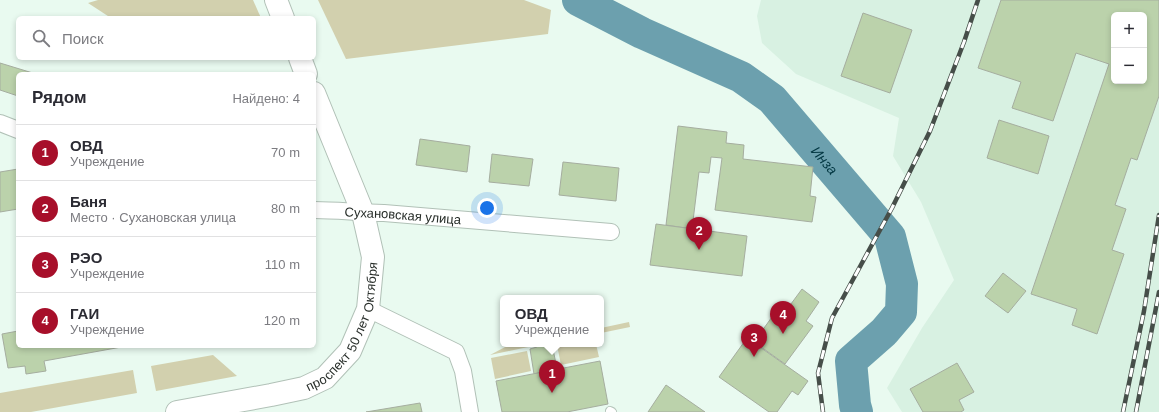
<!DOCTYPE html>
<html lang="ru">
<meta charset="utf-8">
<style>
:root{--surface:#fff;--page:#f2f2f3;--text:#2b2b33;--muted:#7c7c81;--line:#e1e1e2;--accent:#a70f2a}
body{margin:0;font-family:Helvetica,sans-serif;background:var(--page);color:var(--text)}
.controls{position:absolute;right:12px;top:12px;display:grid;overflow:hidden;border-radius:6px;box-shadow:0 2px 6px #0003}
.controls button{width:36px;height:36px;display:grid;place-items:center;padding:0;border:0;border-bottom:1px solid var(--line);background:var(--surface);color:var(--text);font:20px sans-serif}
.you{position:absolute;left:487px;top:208px;width:14px;height:14px;margin:-10px;border:3px solid #fff;border-radius:50%;background:#1a73e8;box-shadow:0 0 0 6px #1a73e833}
.badge{display:grid;place-items:center;width:26px;height:26px;border-radius:50%;background:var(--accent);color:#fff;font-size:13px;font-weight:700}
.pin{position:absolute;translate:-50% -33px;filter:drop-shadow(0 1px 2px #0008)}
.pin::after{content:'';position:absolute;top:21px;width:14px;height:12px;background:inherit;clip-path:polygon(0 0,100% 0,50% 100%)}
.popup{position:absolute;left:500px;top:295px;width:104px;height:52px;box-sizing:border-box;display:grid;place-content:center;border-radius:6px;background:var(--surface);filter:drop-shadow(0 1px 3px #0005);font-size:13px;white-space:nowrap;color:var(--muted)}
.popup b{font-size:15px;color:var(--text)}
.popup::after{content:'';position:absolute;left:50%;top:100%;margin-left:-8px;border:8px solid transparent;border-top-color:var(--surface)}
.list{margin:0;padding:0;list-style:none}
h2{display:flex;justify-content:space-between;align-items:center;height:52px;margin:0;padding:0 16px;font-size:17px}
h2 small{font-size:13px;font-weight:400;color:var(--muted)}
.list li{display:grid;grid-template-columns:26px 1fr auto;gap:12px;align-items:center;box-sizing:border-box;height:56px;padding:0 16px;border-top:1px solid var(--line)}
.list b{display:block;font-size:15px;white-space:nowrap}
.list p{margin:0;font-size:13px;white-space:nowrap;color:var(--muted)}
.list em{font-size:13px;font-style:normal;color:var(--muted)}
.icon{flex:none;width:22px;height:22px;fill:none;stroke:currentColor;stroke-width:2;stroke-linecap:round;stroke-linejoin:round}
.map{position:relative;flex:none;width:1159px;height:412px;overflow:hidden}
.search{position:absolute;background:var(--surface);box-shadow:0 2px 6px #0003;left:16px;top:16px;width:300px;height:44px;display:flex;align-items:center;gap:10px;box-sizing:border-box;padding:0 14px;border-radius:6px;color:var(--muted);font-size:15px}
.panel{position:absolute;background:var(--surface);box-shadow:0 2px 6px #0003;left:16px;top:72px;width:300px;height:276px;border-radius:6px}
.map>svg:first-child{display:block}
.built{fill:#d8f1e2;fill-rule:evenodd}
.green{fill:#d2d0ae}
.lines{fill:none;stroke-linecap:round;stroke-linejoin:round}
.river{stroke:#6ca0ae;stroke-width:32}
.building{fill:#bbd2ab;stroke:#a5ad9f;fill-rule:evenodd}
.lane-casing{stroke:#b1c1b7;stroke-width:10}
.street-casing{stroke:#b1c1b7;stroke-width:18}
.primary-casing{stroke:#b1c1b7;stroke-width:24}
.lane{stroke:#fff;stroke-width:8}
.street{stroke:#fff;stroke-width:16}
.primary{stroke:#fff;stroke-width:22}
.rail-casing{stroke:#464e49;stroke-width:4.5}
.rail{stroke:#fff;stroke-width:3;stroke-dasharray:9;stroke-linecap:butt}
.labels{text-anchor:middle;stroke-width:3;stroke-linejoin:round;paint-order:stroke}
.street-label{font-size:13px;fill:#272d29;stroke:#fff}
.water-label{font-size:14px;font-style:italic;fill:#013540;stroke:#fff}
</style>
<div class="map">
<svg width="1159" height="412" viewBox="0 0 1159 412">
<rect width="100%" height="100%" fill="#e9faf0"/>
<path class="built" d="M 761,0 L 1159,0 L 1159,412 L 902,412 L 887,388 L 922,328 L 954,280 L 921,202 L 893,156 L 899,118 L 796,74 L 762,43 L 757,16 ZM 1114,15 L 1144,15 L 1144,81 L 1114,81 Z"/>
<g class="green">
<path d="M 98,0 L 253,0 L 261,18 L 111,18 L 88,3 Z"/>
<path d="M 318,0 L 524,0 L 551,10 L 548,34 L 346,59 Z"/>
<path d="M 629,322 L 630,327 L 601,333 L 601,328 Z"/>
<path d="M 516,344 L 532,344 L 533,346 L 490,355 L 507,346 Z"/>
<path d="M 561,344 L 596,344 L 599,357 L 561,365 L 557,345 Z"/>
<path d="M 527,351 L 531,371 L 495,379 L 491,358 Z"/>
<path d="M 213,355 L 237,376 L 156,391 L 151,366 Z"/>
<path d="M 133,370 L 137,393 L 31,412 L 0,412 L 0,393 Z"/>
</g>
<g class="lines">
<path class="river" id="s1" d="M 578,0 L 642,33 L 741,77 L 772,99 L 890,237 L 902,284 L 901,312 L 884,332 L 851,361 L 855,405 L 857,412"/>
</g>
<g class="building">
<path d="M 1001,0 L 1159,0 L 1159,96 L 1137,160 L 1131,158 L 1115,205 L 1126,209 L 1112,250 L 1124,254 L 1097,334 L 1072,325 L 1077,309 L 1031,294 L 1109,64 L 1076,53 L 1053,121 L 1012,108 L 1021,82 L 978,68 ZM 1114,15 L 1144,15 L 1144,81 L 1114,81 Z"/>
<path d="M 863,13 L 912,30 L 890,93 L 841,76 Z"/>
<path d="M 0,63 L 36,74 L 18,74 L 18,96 L 0,90 Z"/>
<path d="M 999,120 L 1049,136 L 1038,174 L 987,158 Z"/>
<path d="M 678,126 L 727,132 L 726,143 L 744,145 L 743,159 L 813,167 L 810,196 L 816,197 L 812,222 L 715,210 L 722,158 L 711,157 L 709,173 L 699,172 L 692,229 L 666,225 Z"/>
<path d="M 420,139 L 470,146 L 467,172 L 416,165 Z"/>
<path d="M 492,154 L 533,159 L 529,186 L 489,182 Z"/>
<path d="M 563,162 L 619,168 L 616,201 L 559,195 Z"/>
<path d="M 18,169 L 18,209 L 0,212 L 0,172 Z"/>
<path d="M 656,224 L 747,236 L 742,276 L 650,265 Z"/>
<path d="M 1003,273 L 1026,291 L 1008,313 L 985,296 Z"/>
<path d="M 802,289 L 819,302 L 806,321 L 813,326 L 785,364 L 754,342 L 782,303 L 788,308 Z"/>
<path d="M 18,331 L 18,346 L 127,346 L 44,361 L 46,371 L 26,374 L 25,366 L 8,368 L 2,334 Z"/>
<path d="M 747,338 L 808,381 L 798,395 L 792,391 L 777,412 L 769,412 L 719,377 Z"/>
<path d="M 536,344 L 552,344 L 557,369 L 534,374 L 530,349 L 537,347 Z"/>
<path d="M 600,361 L 608,404 L 567,412 L 502,412 L 496,381 Z"/>
<path d="M 957,363 L 974,392 L 959,400 L 964,410 L 961,412 L 923,412 L 910,389 Z"/>
<path d="M 666,385 L 705,412 L 648,412 Z"/>
<path d="M 420,403 L 422,412 L 366,412 Z"/>
</g>
<g class="lines">
<defs>
<path id="lane" d="M 610,411 L 612,412"/>
<g id="street">
<path d="M 0,123 L 18,130"/>
<path id="s2" d="M 314,210 C 338,210 361,213 384,213 L 611,232"/>
<path d="M 368,309 L 456,352 L 463,371 L 470,412"/>
</g>
<g id="primary">
<path d="M 276,0 L 283,18"/>
<path d="M 300,58 L 306,74"/>
<path id="s3" d="M 177,412 L 271,395 L 304,388 L 325,378 L 350,351 L 368,309 L 373,257 L 363,213 L 314,93"/>
</g>
</defs>
<use href="#lane" class="lane-casing"/>
<use href="#street" class="street-casing"/>
<use href="#primary" class="primary-casing"/>
<use href="#lane" class="lane"/>
<use href="#street" class="street"/>
<use href="#primary" class="primary"/>
<defs>
<g id="rail">
<path d="M 823,412 L 818,373 L 832,318 L 892,208 L 930,131 L 964,42 L 978,0"/>
<path d="M 1123,412 L 1144,311 L 1159,215"/>
<path d="M 1136,412 L 1159,292"/>
</g>
</defs>
<use href="#rail" class="rail-casing"/>
<use href="#rail" class="rail"/>
</g>
<g class="labels">
<g class="street-label">
<text dy="5" stroke="none"><textPath href="#s2" startOffset="89">Сухановская улица</textPath></text>
<text dy="5" stroke="none"><textPath href="#s3" startOffset="207">проспект 50 лет Октября</textPath></text>
</g>
<g class="water-label">
<text dy="5" stroke="none"><textPath href="#s1" startOffset="299">Инза</textPath></text>
</g>
</g>
</svg>
<div class="controls">
<button>+</button>
<button>−</button>
</div>
<div class="you"></div>
<div class="pin badge" style="left:552px;top:393px">1</div>
<div class="popup"><b>ОВД</b>Учреждение</div>
<div class="pin badge" style="left:699px;top:250px">2</div>
<div class="pin badge" style="left:754px;top:357px">3</div>
<div class="pin badge" style="left:783px;top:334px">4</div>
<div class="search"><svg class="icon" aria-label="search" viewBox="0 0 24 24"><circle cx="10" cy="10" r="6"/><path d="M15 15l6 6"/></svg>Поиск</div>
<section class="panel">
<h2>Рядом<small>Найдено: 4</small></h2>
<ul class="list">
<li><span class="badge">1</span><div><b>ОВД</b><p>Учреждение</p></div><em>70 m</em></li>
<li><span class="badge">2</span><div><b>Баня</b><p>Место · Сухановская улица</p></div><em>80 m</em></li>
<li><span class="badge">3</span><div><b>РЭО</b><p>Учреждение</p></div><em>110 m</em></li>
<li><span class="badge">4</span><div><b>ГАИ</b><p>Учреждение</p></div><em>120 m</em></li>
</ul>
</section>
</div>
